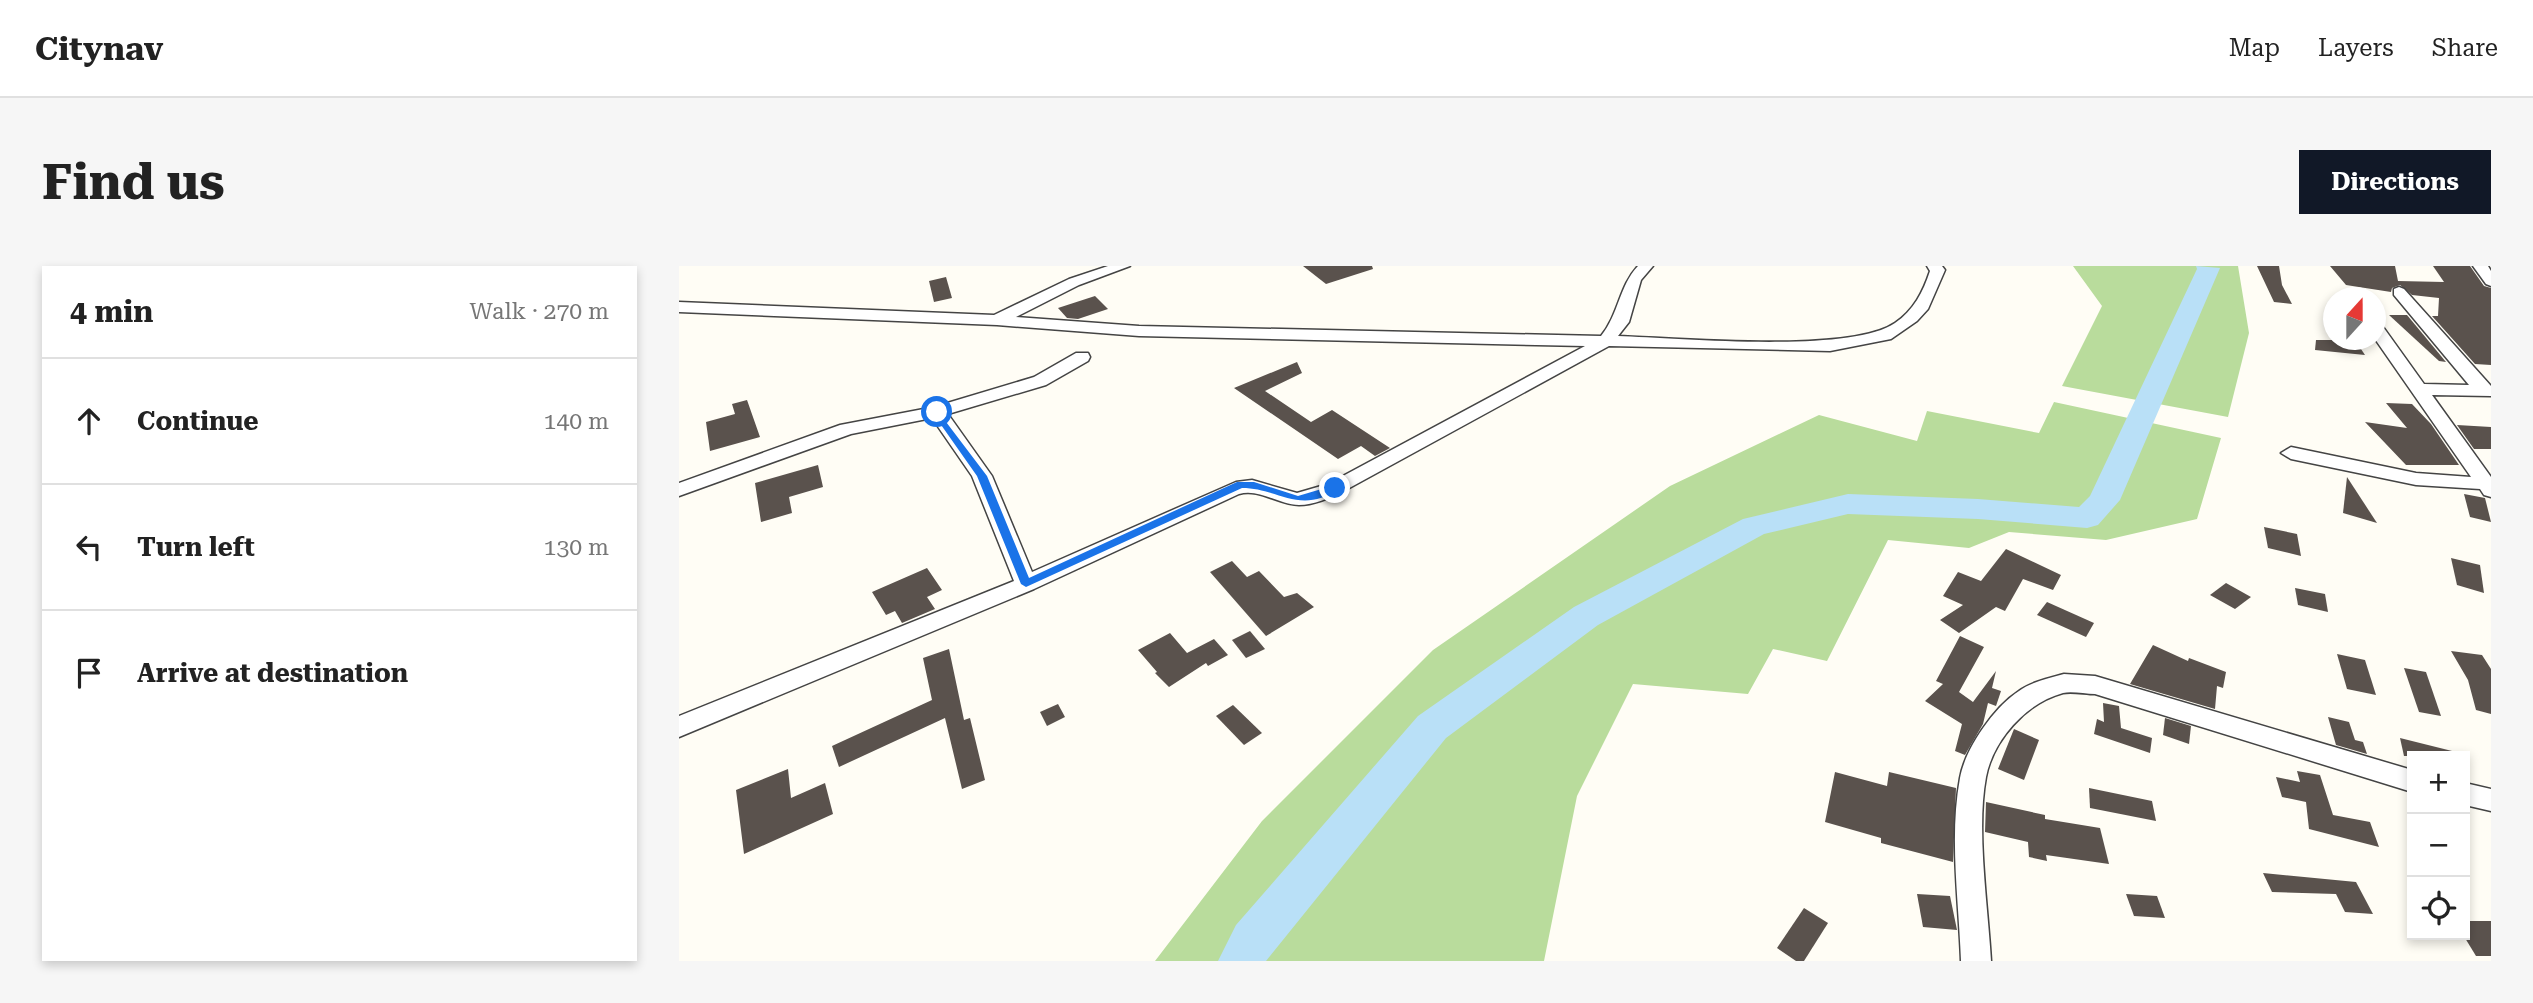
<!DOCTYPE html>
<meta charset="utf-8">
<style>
:root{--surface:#fff;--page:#f6f6f6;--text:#222;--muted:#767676;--line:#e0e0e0;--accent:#111827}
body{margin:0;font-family:"Roboto Serif",serif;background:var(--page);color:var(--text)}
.controls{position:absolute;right:21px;bottom:21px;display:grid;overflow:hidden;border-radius:0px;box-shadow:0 4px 10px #0003}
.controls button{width:63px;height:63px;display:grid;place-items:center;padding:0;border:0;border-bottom:2px solid var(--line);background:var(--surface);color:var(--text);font:35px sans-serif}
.compass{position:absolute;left:1644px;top:21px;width:63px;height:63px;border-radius:50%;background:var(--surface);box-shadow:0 4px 10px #0003;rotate:21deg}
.stop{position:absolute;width:21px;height:21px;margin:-16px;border:5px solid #1a73e8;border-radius:50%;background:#fff}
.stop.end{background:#1a73e8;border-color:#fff;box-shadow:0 2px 7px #0008}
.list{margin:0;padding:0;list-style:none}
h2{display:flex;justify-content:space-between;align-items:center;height:91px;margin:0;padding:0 28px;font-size:30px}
h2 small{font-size:23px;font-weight:400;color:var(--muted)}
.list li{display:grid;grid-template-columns:46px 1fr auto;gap:21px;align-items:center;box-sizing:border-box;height:126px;padding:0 28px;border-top:2px solid var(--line)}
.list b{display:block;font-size:26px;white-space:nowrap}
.list em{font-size:23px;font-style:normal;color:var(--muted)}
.icon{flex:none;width:38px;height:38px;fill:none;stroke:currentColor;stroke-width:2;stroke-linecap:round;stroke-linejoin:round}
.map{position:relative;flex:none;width:1812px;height:695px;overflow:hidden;border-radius:0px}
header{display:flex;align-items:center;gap:42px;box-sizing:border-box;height:98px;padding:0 35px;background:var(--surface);border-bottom:2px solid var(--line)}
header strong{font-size:33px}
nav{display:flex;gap:38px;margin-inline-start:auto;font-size:24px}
.intro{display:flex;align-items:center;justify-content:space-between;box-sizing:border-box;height:168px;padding:0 42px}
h1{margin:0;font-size:49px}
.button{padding:18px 32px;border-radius:0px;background:var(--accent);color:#fff;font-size:24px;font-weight:700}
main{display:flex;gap:42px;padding:0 42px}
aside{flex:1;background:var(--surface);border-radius:0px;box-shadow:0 4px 10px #0003}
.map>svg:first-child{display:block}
.forest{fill:#b9dc9c}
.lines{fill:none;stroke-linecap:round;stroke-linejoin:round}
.river{fill:#b9e0f7;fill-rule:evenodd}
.building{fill:#5a524d}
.minor-casing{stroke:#444;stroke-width:3}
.minor{fill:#fff;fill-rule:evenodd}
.route{fill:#1a73e8}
</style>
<header>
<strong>Citynav</strong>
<nav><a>Map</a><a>Layers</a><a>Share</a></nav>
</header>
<div class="intro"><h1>Find us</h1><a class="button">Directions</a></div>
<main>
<aside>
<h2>4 min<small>Walk · 270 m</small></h2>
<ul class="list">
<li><svg class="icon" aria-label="ahead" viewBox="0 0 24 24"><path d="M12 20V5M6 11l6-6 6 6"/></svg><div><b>Continue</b></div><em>140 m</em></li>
<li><svg class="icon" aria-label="left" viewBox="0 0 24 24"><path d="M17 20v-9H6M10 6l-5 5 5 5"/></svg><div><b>Turn left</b></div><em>130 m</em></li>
<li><svg class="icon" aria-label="arrive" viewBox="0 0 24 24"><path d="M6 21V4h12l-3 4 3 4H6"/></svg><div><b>Arrive at destination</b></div></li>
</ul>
</aside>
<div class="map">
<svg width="1812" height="695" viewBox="0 0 1812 695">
<rect width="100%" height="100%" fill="#fffdf5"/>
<g class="forest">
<path d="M 1394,0 L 1559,0 L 1570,67 L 1549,151 L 1383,120 L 1423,40 Z"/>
<path d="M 1375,136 L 1542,172 L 1518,253 L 1427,274 L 1330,266 L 1290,282 L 1209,274 L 1148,395 L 1094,383 L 1069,428 L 954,418 L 898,530 L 865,695 L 476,695 L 583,555 L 754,384 L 991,220 L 1140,149 L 1238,175 L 1248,145 L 1360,167 Z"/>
</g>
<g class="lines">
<path class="river" d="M 1517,0 L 1541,2 L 1441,234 L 1419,259 L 1408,262 L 1299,253 L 1169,248 L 1085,268 L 919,359 L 767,472 L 587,695 L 539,695 L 557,659 L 739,450 L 895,341 L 1064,253 L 1169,228 L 1299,233 L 1400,241 L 1411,230 L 1518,3 Z"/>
</g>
<g class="building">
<path d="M 624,0 L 693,0 L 694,3 L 647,18 Z"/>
<path d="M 1578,0 L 1600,0 L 1603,19 L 1613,38 L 1595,36 Z"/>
<path d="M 1651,0 L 1716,0 L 1719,15 L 1765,16 L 1754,0 L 1791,0 L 1805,20 L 1812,22 L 1812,99 L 1796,98 L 1753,50 L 1759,50 L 1760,32 L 1733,29 L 1721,19 L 1713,22 L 1712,26 L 1667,19 Z"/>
<path d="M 267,11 L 273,32 L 255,36 L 250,15 Z"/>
<path d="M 416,30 L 429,43 L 399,53 L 388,52 L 379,42 Z"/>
<path d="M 1710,49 L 1728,49 L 1767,96 L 1760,95 Z"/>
<path d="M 1637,74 L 1676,74 L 1686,89 L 1636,84 Z"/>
<path d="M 618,96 L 623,107 L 586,125 L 632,156 L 653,144 L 711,182 L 696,190 L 682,180 L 659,193 L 555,122 Z"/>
<path d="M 68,134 L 81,171 L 31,185 L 27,156 L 56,148 L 53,138 Z"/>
<path d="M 1707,137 L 1733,138 L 1752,158 L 1780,199 L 1727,199 L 1686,156 L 1728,162 Z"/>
<path d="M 1778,159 L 1812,161 L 1812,183 L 1795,183 Z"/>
<path d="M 139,199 L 144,221 L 110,231 L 113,247 L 82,256 L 76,217 Z"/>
<path d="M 1668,211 L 1698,257 L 1664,247 Z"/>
<path d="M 1785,228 L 1806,232 L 1812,256 L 1791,251 Z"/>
<path d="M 1585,261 L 1618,268 L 1622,290 L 1589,282 Z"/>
<path d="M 1327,283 L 1382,309 L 1374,324 L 1344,313 L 1326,345 L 1317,341 L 1280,367 L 1261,354 L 1284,339 L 1264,330 L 1279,306 L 1302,315 Z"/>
<path d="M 1772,292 L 1801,299 L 1805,327 L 1778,319 Z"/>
<path d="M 553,295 L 568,311 L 580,305 L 605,331 L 618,327 L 635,341 L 587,370 L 531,306 Z"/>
<path d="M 248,302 L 263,324 L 248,331 L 256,343 L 223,357 L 216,345 L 207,349 L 193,326 Z"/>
<path d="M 1547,317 L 1572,331 L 1556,343 L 1531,329 Z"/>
<path d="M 1616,322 L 1646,328 L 1649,346 L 1619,339 Z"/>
<path d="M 1368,336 L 1415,357 L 1407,371 L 1358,349 Z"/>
<path d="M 571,365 L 586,383 L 567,392 L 553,374 Z"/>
<path d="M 491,367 L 508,387 L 535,373 L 549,389 L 529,400 L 527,397 L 490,421 L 476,407 L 478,406 L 459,384 Z"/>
<path d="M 1281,370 L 1305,381 L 1280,426 L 1294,436 L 1317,405 L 1313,422 L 1322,425 L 1317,440 L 1309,437 L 1304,458 L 1286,489 L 1276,485 L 1283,458 L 1246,435 L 1264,418 L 1257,415 Z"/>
<path d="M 1474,379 L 1509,395 L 1510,392 L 1547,406 L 1544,422 L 1538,420 L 1536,443 L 1451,418 Z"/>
<path d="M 270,383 L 285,454 L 291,452 L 306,514 L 283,523 L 266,452 L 160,501 L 153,480 L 253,434 L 244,392 Z"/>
<path d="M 1772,385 L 1803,389 L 1812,403 L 1812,448 L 1797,444 L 1789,414 Z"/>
<path d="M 1658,388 L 1686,394 L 1697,429 L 1668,423 Z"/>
<path d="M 1725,402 L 1747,406 L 1762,450 L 1740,446 Z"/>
<path d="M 1424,437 L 1440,440 L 1442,462 L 1473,472 L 1471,487 L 1415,468 L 1418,453 L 1425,456 Z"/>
<path d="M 379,438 L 386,451 L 368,460 L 361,446 Z"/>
<path d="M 554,439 L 583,467 L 565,479 L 537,450 Z"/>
<path d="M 1649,451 L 1670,456 L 1676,474 L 1684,476 L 1688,488 L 1657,479 Z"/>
<path d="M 1486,452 L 1512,460 L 1510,478 L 1484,469 Z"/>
<path d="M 1335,463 L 1360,474 L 1345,514 L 1319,503 Z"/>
<path d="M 1721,472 L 1773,485 L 1772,490 L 1725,490 Z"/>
<path d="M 109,503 L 112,532 L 146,517 L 154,548 L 65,588 L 57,524 Z"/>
<path d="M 1618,505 L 1641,509 L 1654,549 L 1691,556 L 1700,581 L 1630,563 L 1627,536 L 1603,531 L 1597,511 L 1621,516 Z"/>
<path d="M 1156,506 L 1208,520 L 1210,506 L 1277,522 L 1274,596 L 1202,577 L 1202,572 L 1146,556 Z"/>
<path d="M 1410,522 L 1473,535 L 1477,555 L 1411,542 Z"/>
<path d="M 1307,536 L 1366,549 L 1366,553 L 1421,562 L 1430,598 L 1367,589 L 1368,595 L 1350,591 L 1349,576 L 1306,566 Z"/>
<path d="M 1584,607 L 1677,616 L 1694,648 L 1666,646 L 1657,628 L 1593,626 Z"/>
<path d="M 1238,628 L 1271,630 L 1278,664 L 1244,661 Z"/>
<path d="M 1447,628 L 1478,630 L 1486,652 L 1455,650 Z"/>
<path d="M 1125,642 L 1149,657 L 1125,695 L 1117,695 L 1098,682 Z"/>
<path d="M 1786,655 L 1812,655 L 1812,690 L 1797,690 L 1786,672 Z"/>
</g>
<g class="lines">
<defs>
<g id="minor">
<path d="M 429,0 L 451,0 L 400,19 L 337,51 L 460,60 L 922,70 C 940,48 940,20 959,0 L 974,0 L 962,14 L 950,56 L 939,70 C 999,72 1171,88 1216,57 C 1235,44 1244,26 1251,5 L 1248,0 L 1263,0 L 1266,4 L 1249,43 L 1238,55 L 1212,73 L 1151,85 L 930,80 L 663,226 C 650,232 635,239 620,239 C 600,239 580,222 560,228 L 355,323 L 0,471 L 0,450 L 335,315 L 293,210 L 253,152 L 172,168 L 0,230 L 0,217 L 161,159 L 255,141 L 355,111 L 397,87 L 409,87 L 411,91 L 409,95 L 367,119 L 269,148 L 313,210 L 353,306 L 557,216 L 573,214 L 618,227 L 649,218 L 906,80 L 460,70 L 318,59 L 0,46 L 0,36 L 315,49 L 390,13 Z"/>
<path d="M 1794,0 L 1809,0 L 1812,5 L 1812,20 L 1807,18 Z"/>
<path d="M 1720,21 L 1725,23 L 1812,120 L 1812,130 L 1753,129 L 1812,211 L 1812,231 L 1805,229 L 1801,223 L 1737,219 L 1612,193 L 1602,187 L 1612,181 L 1737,207 L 1792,211 L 1696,73 L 1696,56 L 1702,58 L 1745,118 L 1790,119 L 1715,29 L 1715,23 Z"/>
<path d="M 1385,408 L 1416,410 L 1733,504 L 1733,526 L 1416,428 C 1406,428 1393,425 1384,427 C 1347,437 1314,474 1307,511 C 1297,564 1309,640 1312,695 L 1282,695 C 1280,636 1270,571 1281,512 C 1286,483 1315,441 1340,425 C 1352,416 1371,412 1385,408 Z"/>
<path d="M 1786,517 L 1812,523 L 1812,545 L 1786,539 Z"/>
</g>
</defs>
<use href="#minor" class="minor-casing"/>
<use href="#minor" class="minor"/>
</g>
<path class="route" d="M 258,144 L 308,210 L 350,312 L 558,216 L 575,216 L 619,230 L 656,219 L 661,222 C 621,250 600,222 563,222 L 347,321 L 342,318 L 298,210 L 253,146 Z"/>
</svg>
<div class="controls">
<button>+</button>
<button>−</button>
<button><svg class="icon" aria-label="locate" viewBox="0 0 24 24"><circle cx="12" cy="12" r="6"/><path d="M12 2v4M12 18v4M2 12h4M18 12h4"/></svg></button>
</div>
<svg class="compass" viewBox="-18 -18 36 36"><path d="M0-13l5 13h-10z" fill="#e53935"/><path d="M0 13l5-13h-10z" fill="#767676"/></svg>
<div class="stop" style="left:258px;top:146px"></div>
<div class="stop end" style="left:656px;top:222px"></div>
</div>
</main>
